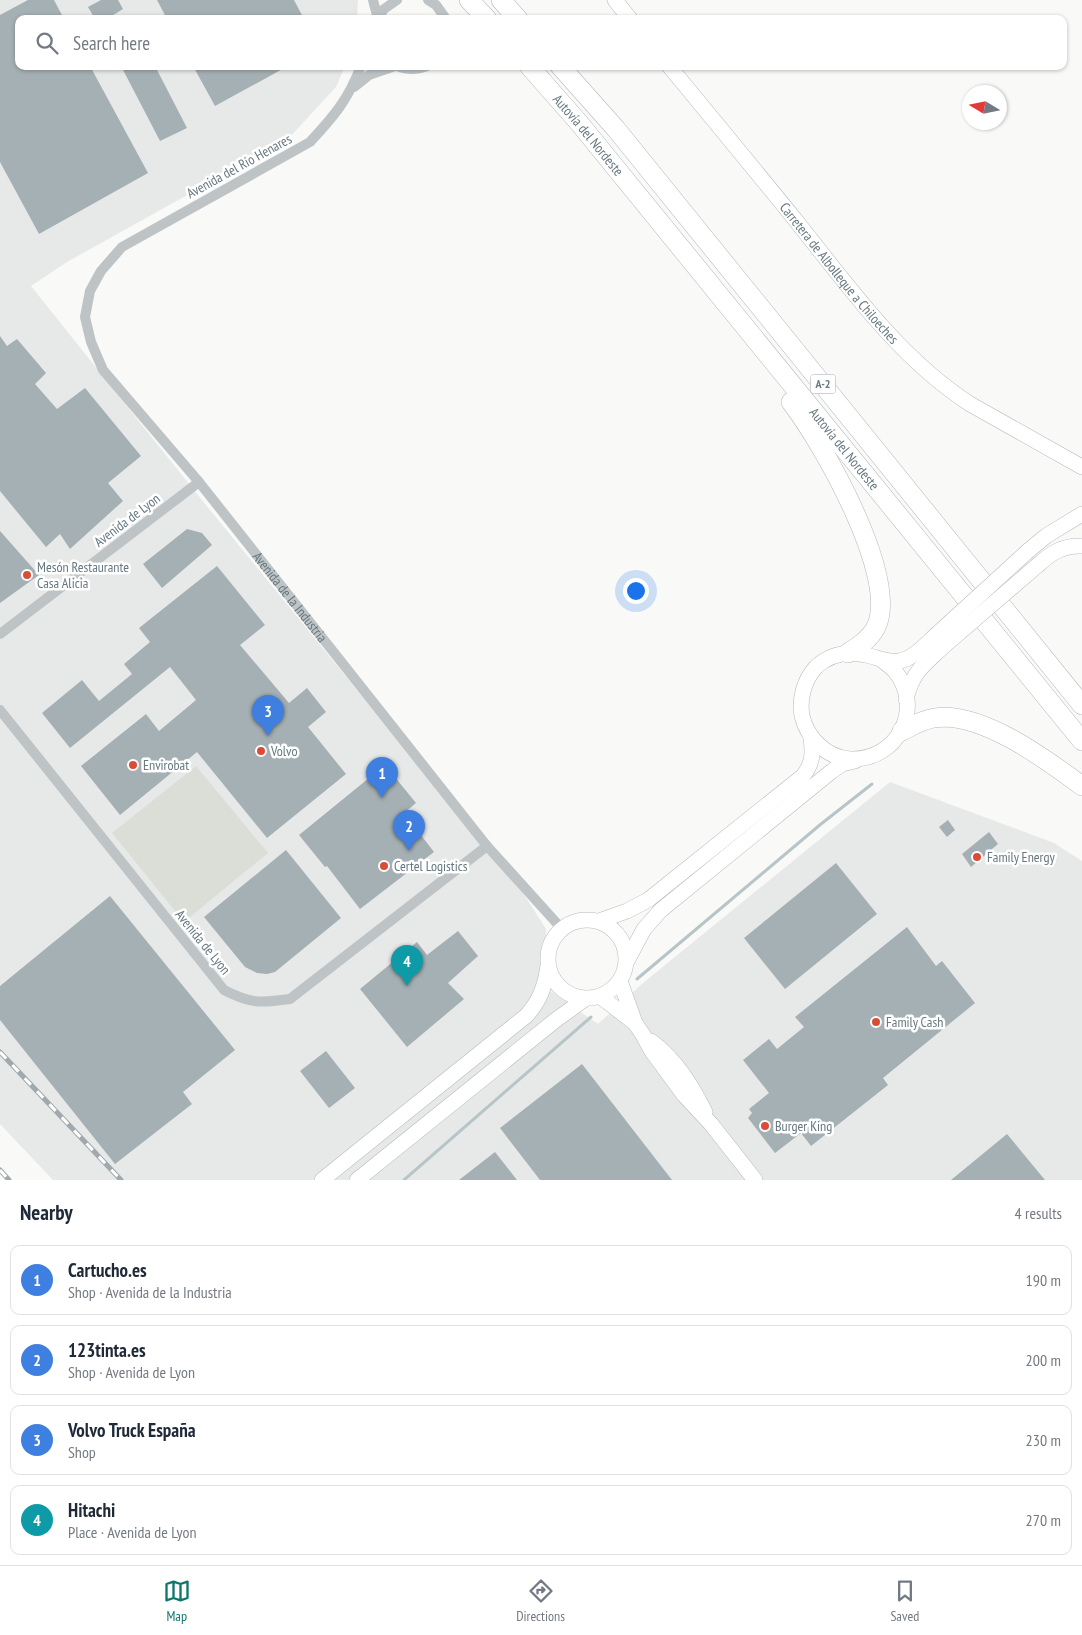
<!DOCTYPE html>
<meta charset="utf-8">
<style>
:root{--surface:#fff;--page:#f2f2f3;--text:#1f2937;--muted:#747a83;--line:#e0e1e3;--accent:#0f766e}
body{margin:0;font-family:"PT Sans Narrow",sans-serif;background:var(--page);color:var(--text)}
.compass{position:absolute;left:962px;top:85px;width:45px;height:45px;border-radius:50%;background:var(--surface);box-shadow:0 1px 4px #0004;rotate:280deg}
.you{position:absolute;left:635px;top:590px;width:18px;height:18px;margin:-12px;border:4px solid #fff;border-radius:50%;background:#1a73e8;box-shadow:0 0 0 8px #1a73e833}
.badge{display:grid;place-items:center;width:32px;height:32px;border-radius:50%;background:var(--accent);color:#fff;font-size:16px;font-weight:700}
.pin{position:absolute;translate:-50% -41px;filter:drop-shadow(0 1px 2px #0008)}
.pin::after{content:'';position:absolute;top:26px;width:18px;height:15px;background:inherit;clip-path:polygon(0 0,100% 0,50% 100%)}
.list{margin:0;padding:0;list-style:none}
h2{display:flex;justify-content:space-between;align-items:center;height:65px;margin:0;padding:0 20px;font-size:21px}
h2 small{font-size:16px;font-weight:400;color:var(--muted)}
.list li{display:grid;grid-template-columns:32px 1fr auto;gap:15px;align-items:center;box-sizing:border-box;height:70px;margin:0 10px 10px;padding:0 10px;border:1px solid var(--line);border-radius:10px}
.list b{display:block;font-size:19px;white-space:nowrap}
.list p{margin:0;font-size:16px;white-space:nowrap;color:var(--muted)}
.list em{font-size:16px;font-style:normal;color:var(--muted)}
.icon{flex:none;width:28px;height:28px;fill:none;stroke:currentColor;stroke-width:2;stroke-linecap:round;stroke-linejoin:round}
.map{position:relative;flex:none;width:1082px;height:1180px;overflow:hidden}
.search{position:absolute;background:var(--surface);box-shadow:0 1px 4px #0004;left:15px;right:15px;top:15px;height:55px;display:flex;align-items:center;gap:12px;box-sizing:border-box;padding:0 18px;border-radius:10px;color:var(--muted);font-size:19px}
.sheet{height:385px;background:var(--surface)}
nav{display:flex;justify-content:space-around;align-items:center;box-sizing:border-box;height:70px;border-top:1px solid var(--line);background:var(--surface);font-size:14px;color:var(--muted)}
nav a{display:grid;justify-items:center;gap:2px}
nav .on{color:var(--accent)}
.map>svg:first-child{display:block}
.built{fill:#e7e9e8}
.green{fill:#daded7}
.lines{fill:none;stroke-linecap:round;stroke-linejoin:round}
.stream{stroke:#b8c5c8;stroke-width:3}
.building{fill:#a5b0b4}
.secondary-casing{stroke:#b3babd;stroke-width:16}
.highway-casing{stroke:#b4b9bb;stroke-width:20}
.street{stroke:#bec4c6;stroke-width:10}
.secondary{stroke:#fff;stroke-width:15}
.highway{stroke:#fff;stroke-width:19}
.rail-casing{stroke:#a0a9ad;stroke-width:5}
.rail{stroke:#fff;stroke-width:3;stroke-dasharray:9;stroke-linecap:butt}
.secondary-bridge-casing{stroke:#b3babd;stroke-width:16;stroke-linecap:butt}
.secondary-bridge{stroke:#fff;stroke-width:15}
.poi-dot{fill:#d94d38;stroke:#fff;stroke-width:2}
.labels{text-anchor:middle;stroke-width:5;stroke-linejoin:round;paint-order:stroke}
.shield{fill:#fff;stroke:#94a0a6;stroke-width:1}
.shield-label{font-size:12px;font-weight:bold;fill:#667880}
.street-label{font-size:14px;fill:#667880;stroke:#fff}
.poi-label{font-size:14px;fill:#667880;stroke:#fff;text-anchor:start}
</style>
<div class="map">
<svg width="1082" height="1180" viewBox="0 0 1082 1180">
<rect width="100%" height="100%" fill="#f9f9f7"/>
<path class="built" d="M 0,0 L 358,0 L 357,19 L 19,19 L 19,66 L 345,66 L 336,87 L 288,139 L 67,262 L 31,286 L 197,494 L 525,896 L 546,929 L 545,987 L 598,1024 L 643,983 L 890,782 L 1054,843 L 1082,861 L 1082,1180 L 53,1180 L 0,1124 Z"/>
<path class="green" d="M 196,766 L 268,853 L 184,922 L 112,833 Z"/>
<g class="lines">
<g class="stream">
<path d="M 637,979 L 821,824 L 872,784"/>
<path d="M 404,1180 L 591,1017"/>
</g>
</g>
<g class="building">
<path d="M 28,0 L 54,0 L 64,19 L 19,19 L 19,66 L 90,66 L 148,173 L 39,234 L 0,162 L 0,15 Z"/>
<path d="M 101,0 L 118,0 L 123,9 L 107,19 L 95,19 L 88,7 Z"/>
<path d="M 157,0 L 294,0 L 304,19 L 167,19 Z"/>
<path d="M 121,66 L 155,66 L 187,128 L 160,141 Z"/>
<path d="M 193,66 L 288,66 L 215,106 Z"/>
<path d="M 0,336 L 7,346 L 17,339 L 46,373 L 35,384 L 57,409 L 85,388 L 141,456 L 108,483 L 123,501 L 70,549 L 60,534 L 46,547 L 0,491 Z"/>
<path d="M 187,529 L 202,533 L 212,545 L 162,588 L 143,564 Z"/>
<path d="M 0,531 L 39,575 L 0,603 Z"/>
<path d="M 217,566 L 265,625 L 240,645 L 289,703 L 307,688 L 326,712 L 308,727 L 346,774 L 267,838 L 197,752 L 120,815 L 81,766 L 146,714 L 159,731 L 196,700 L 170,667 L 70,748 L 42,713 L 82,680 L 99,701 L 132,674 L 124,664 L 150,642 L 139,628 Z"/>
<path d="M 385,765 L 416,803 L 404,813 L 434,852 L 360,909 L 327,866 L 325,867 L 299,835 Z"/>
<path d="M 948,820 L 955,830 L 947,837 L 939,827 Z"/>
<path d="M 989,832 L 998,844 L 971,867 L 962,854 Z"/>
<path d="M 286,850 L 341,918 L 275,972 L 267,974 L 257,973 L 245,967 L 204,917 Z"/>
<path d="M 836,863 L 877,914 L 785,989 L 744,938 Z"/>
<path d="M 110,896 L 235,1050 L 183,1092 L 192,1104 L 115,1164 L 0,1020 L 0,986 Z"/>
<path d="M 907,927 L 936,966 L 942,961 L 975,1003 L 883,1078 L 888,1085 L 811,1146 L 801,1133 L 775,1153 L 748,1118 L 752,1113 L 749,1109 L 769,1093 L 743,1060 L 769,1039 L 777,1049 L 804,1027 L 795,1017 Z"/>
<path d="M 458,931 L 478,956 L 448,983 L 464,999 L 407,1047 L 360,989 L 417,942 L 427,955 Z"/>
<path d="M 326,1051 L 355,1088 L 329,1108 L 300,1071 Z"/>
<path d="M 582,1064 L 672,1180 L 540,1180 L 500,1128 Z"/>
<path d="M 1007,1134 L 1045,1180 L 951,1180 Z"/>
<path d="M 495,1152 L 517,1180 L 459,1180 Z"/>
</g>
<g class="lines">
<defs>
<g id="secondary">
<path d="M 615,0 L 630,19"/>
<path id="s2" d="M 669,66 C 712,118 755,170 797,222 C 849,287 899,358 970,404 L 1082,467"/>
<path d="M 1028,551 L 1046,536 L 1082,514"/>
<path d="M 1038,565 C 1051,553 1063,545 1082,546"/>
<path d="M 883,661 C 887,664 892,668 895,671 C 925,709 897,761 850,759 C 838,758 827,753 819,745 C 810,737 805,728 802,716 C 799,699 804,680 816,667 C 830,654 848,651 866,655 C 877,657 886,663 899,661 C 913,659 926,644 936,635"/>
<path d="M 906,699 C 913,670 925,664 945,645"/>
<circle cx="587" cy="959" r="39"/>
<path d="M 599,921 L 627,911 L 648,900 L 803,776 C 813,763 813,753 811,738"/>
<path d="M 627,961 L 644,929 L 661,910 L 832,771 L 842,764 L 855,761"/>
<path d="M 620,981 L 635,1023"/>
<path d="M 601,997 L 635,1023 L 643,1035 L 651,1050 L 684,1095 L 711,1124 L 755,1180"/>
<path d="M 651,1041 C 676,1060 691,1084 705,1112"/>
<path d="M 322,1180 L 526,1016 C 540,1001 545,986 548,966"/>
<path d="M 357,1180 L 557,1019 L 585,999"/>
</g>
<g id="highway">
<path d="M 469,0 L 487,19"/>
<path d="M 501,0 L 518,19"/>
<path id="s3" d="M 529,66 L 580,124 L 1082,741"/>
<path d="M 560,66 L 616,129 L 1082,705"/>
<path d="M 791,402 C 822,442 900,578 876,627 C 870,639 859,646 848,653"/>
<path d="M 902,731 C 912,726 922,720 934,718 C 980,710 1047,760 1082,786"/>
</g>
</defs>
<use href="#secondary" class="secondary-casing"/>
<use href="#highway" class="highway-casing"/>
<g class="street">
<path d="M 373,0 L 378,19"/>
<path d="M 428,0 L 436,5 L 446,19"/>
<path d="M 378,19 L 384,9 L 397,0"/>
<path id="s1" d="M 361,66 C 348,100 334,116 310,142 L 122,247 L 101,271 L 90,291 L 85,317 L 91,342 L 103,370 L 199,482 L 487,846 L 562,929"/>
<path d="M 397,66 C 408,70 416,70 427,66"/>
<path d="M 354,87 L 369,75 L 395,66"/>
<path d="M 0,634 L 199,482"/>
<path d="M 0,710 L 224,990 C 251,1004 261,1003 290,999 L 487,846"/>
</g>
<use href="#secondary" class="secondary"/>
<use href="#highway" class="highway"/>
<defs>
<g id="rail">
<path d="M 0,1052 L 121,1180"/>
<path d="M 0,1170 L 9,1180"/>
</g>
</defs>
<use href="#rail" class="rail-casing"/>
<use href="#rail" class="rail"/>
<defs>
<g id="secondary-bridge">
<path d="M 936,635 L 1028,551"/>
<path d="M 945,645 L 1038,565"/>
</g>
</defs>
<use href="#secondary-bridge" class="secondary-bridge-casing"/>
<use href="#secondary-bridge" class="secondary-bridge"/>
</g>
<g class="poi-dot">
<circle cx="27" cy="575" r="5"/>
<circle cx="261" cy="751" r="5"/>
<circle cx="133" cy="765" r="5"/>
<circle cx="977" cy="857" r="5"/>
<circle cx="384" cy="866" r="5"/>
<circle cx="876" cy="1022" r="5"/>
<circle cx="765" cy="1126" r="5"/>
</g>
<g class="labels">
<rect class="shield" x="810.5" y="374.5" width="25" height="19" rx="4"/>
<g class="shield-label">
<text x="823" y="388">A-2</text>
</g>
<g class="street-label">
<text dy="5" stroke="none"><textPath href="#s3" startOffset="91">Autovía del Nordeste</textPath></text>
<text transform="translate(239 166) rotate(-29)" y="5">Avenida del Río Henares</text>
<text dy="5" stroke="none"><textPath href="#s2" startOffset="268">Carretera de Albolleque a Chiloeches</textPath></text>
<text dy="5" stroke="none"><textPath href="#s3" startOffset="496">Autovía del Nordeste</textPath></text>
<text transform="translate(127 520) rotate(-37)" y="5">Avenida de Lyon</text>
<text dy="5" stroke="none"><textPath href="#s1" startOffset="739">Avenida de la Industria</textPath></text>
<text transform="translate(203 942) rotate(51)" y="5">Avenida de Lyon</text>
</g>
<g class="poi-label">
<text x="37" y="572">Mesón Restaurante<tspan x="37" dy="16">Casa Alicia</tspan></text>
<text x="271" y="756">Volvo</text>
<text x="143" y="770">Envirobat</text>
<text x="987" y="862">Family Energy</text>
<text x="394" y="871">Certel Logistics</text>
<text x="886" y="1027">Family Cash</text>
<text x="775" y="1131">Burger King</text>
</g>
</g>
</svg>
<svg class="compass" viewBox="-18 -18 36 36"><path d="M0-13l5 13h-10z" fill="#e53935"/><path d="M0 13l5-13h-10z" fill="#747a83"/></svg>
<div class="you"></div>
<div class="pin badge" style="left:382px;top:798px;background:#3f7fe0">1</div>
<div class="pin badge" style="left:409px;top:851px;background:#3f7fe0">2</div>
<div class="pin badge" style="left:268px;top:736px;background:#3f7fe0">3</div>
<div class="pin badge" style="left:407px;top:986px;background:#0f9aa8">4</div>
<div class="search"><svg class="icon" aria-label="search" viewBox="0 0 24 24"><circle cx="10" cy="10" r="6"/><path d="M15 15l6 6"/></svg>Search here</div>
</div>
<section class="sheet">
<h2>Nearby<small>4 results</small></h2>
<ul class="list">
<li><span class="badge" style="background:#3f7fe0">1</span><div><b>Cartucho.es</b><p>Shop · Avenida de la Industria</p></div><em>190 m</em></li>
<li><span class="badge" style="background:#3f7fe0">2</span><div><b>123tinta.es</b><p>Shop · Avenida de Lyon</p></div><em>200 m</em></li>
<li><span class="badge" style="background:#3f7fe0">3</span><div><b>Volvo Truck España</b><p>Shop</p></div><em>230 m</em></li>
<li><span class="badge" style="background:#0f9aa8">4</span><div><b>Hitachi</b><p>Place · Avenida de Lyon</p></div><em>270 m</em></li>
</ul>
</section>
<nav>
<a class="on"><svg class="icon" aria-label="map" viewBox="0 0 24 24"><path d="M3 6l6-2 6 2 6-2v14l-6 2-6-2-6 2zM9 4v14M15 6v14"/></svg>Map</a>
<a><svg class="icon" aria-label="directions" viewBox="0 0 24 24"><path d="M12 3l9 9-9 9-9-9zM9 14v-3h6M13 9l2 2-2 2"/></svg>Directions</a>
<a><svg class="icon" aria-label="saved" viewBox="0 0 24 24"><path d="M7 4h10v16l-5-4-5 4z"/></svg>Saved</a>
</nav>
